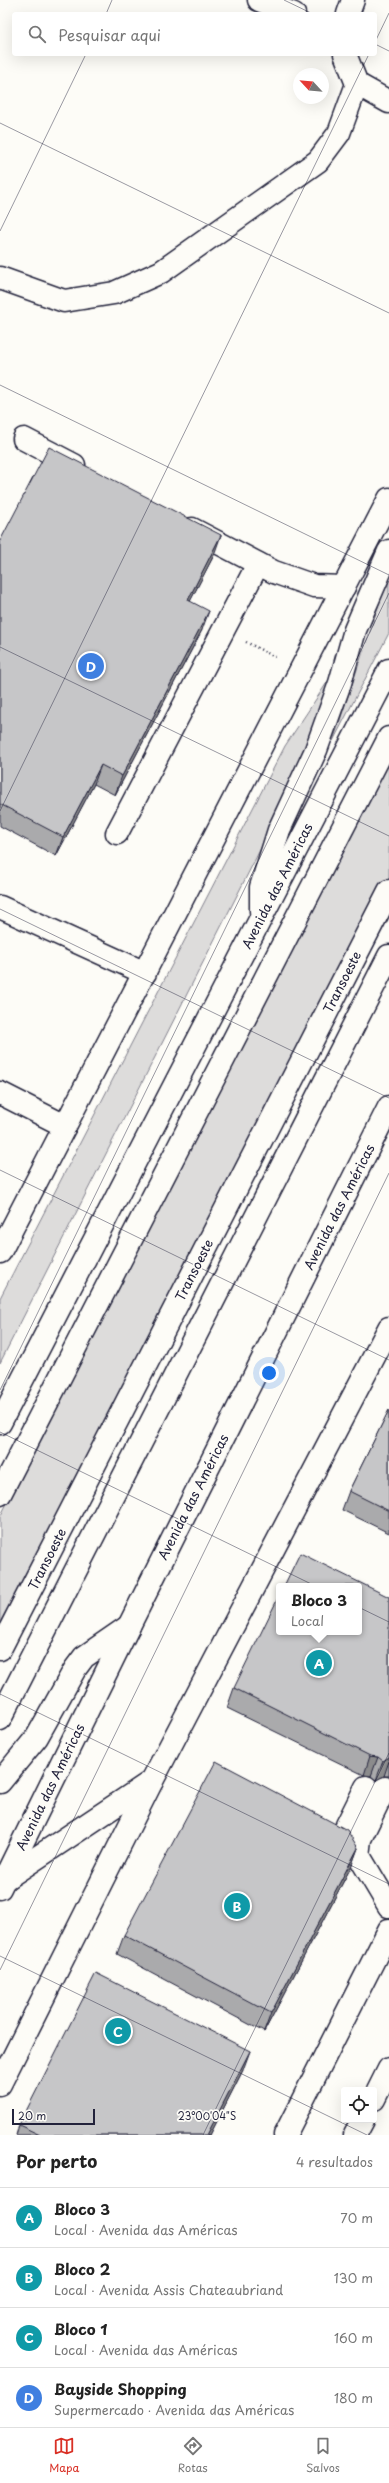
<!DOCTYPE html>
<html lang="pt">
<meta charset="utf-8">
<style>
:root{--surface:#fff;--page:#f6f6f6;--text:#222;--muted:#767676;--line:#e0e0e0;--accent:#d93025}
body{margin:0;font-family:"Playpen Sans",sans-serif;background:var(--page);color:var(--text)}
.controls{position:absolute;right:12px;bottom:12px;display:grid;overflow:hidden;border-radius:4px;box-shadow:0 4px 16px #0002}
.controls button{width:36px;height:36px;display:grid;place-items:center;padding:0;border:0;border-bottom:1px solid var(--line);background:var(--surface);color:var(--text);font:20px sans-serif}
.compass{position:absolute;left:293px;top:68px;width:36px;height:36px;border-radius:50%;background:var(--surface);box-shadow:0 4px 16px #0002;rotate:296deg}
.scale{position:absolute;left:12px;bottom:10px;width:83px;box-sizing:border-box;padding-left:4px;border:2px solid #22223b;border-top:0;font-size:11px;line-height:14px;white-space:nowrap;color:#22223b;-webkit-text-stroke:3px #fdfcf7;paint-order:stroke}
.you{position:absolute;left:269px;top:1373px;width:14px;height:14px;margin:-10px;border:3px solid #fff;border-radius:50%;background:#1a73e8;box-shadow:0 0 0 6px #1a73e833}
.badge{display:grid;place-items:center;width:26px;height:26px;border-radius:50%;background:var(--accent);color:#fff;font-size:13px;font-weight:700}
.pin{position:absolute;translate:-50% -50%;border:2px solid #fff;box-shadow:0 1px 4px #0006}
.popup{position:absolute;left:276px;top:1583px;width:86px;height:52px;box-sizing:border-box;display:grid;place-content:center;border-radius:4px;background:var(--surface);filter:drop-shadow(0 1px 3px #0005);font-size:13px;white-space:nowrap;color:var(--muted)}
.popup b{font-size:15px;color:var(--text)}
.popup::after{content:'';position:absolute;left:50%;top:100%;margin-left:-8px;border:8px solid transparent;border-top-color:var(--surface)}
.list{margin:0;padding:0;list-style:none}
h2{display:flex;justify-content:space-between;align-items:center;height:52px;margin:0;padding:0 16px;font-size:17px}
h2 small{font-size:13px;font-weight:400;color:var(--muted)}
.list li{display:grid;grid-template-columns:26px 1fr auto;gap:12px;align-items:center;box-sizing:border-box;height:60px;padding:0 16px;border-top:1px solid var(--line)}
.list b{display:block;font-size:15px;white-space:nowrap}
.list p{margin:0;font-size:13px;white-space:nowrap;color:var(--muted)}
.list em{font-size:13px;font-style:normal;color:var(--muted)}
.icon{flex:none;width:22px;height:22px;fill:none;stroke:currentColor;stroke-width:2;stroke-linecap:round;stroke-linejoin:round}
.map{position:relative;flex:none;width:389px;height:2135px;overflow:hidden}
.search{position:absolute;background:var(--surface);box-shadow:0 4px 16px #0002;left:12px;right:12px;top:12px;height:44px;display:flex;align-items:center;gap:10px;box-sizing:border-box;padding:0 14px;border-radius:4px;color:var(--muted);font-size:15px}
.sheet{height:292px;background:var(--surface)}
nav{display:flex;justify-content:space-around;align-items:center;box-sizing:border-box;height:56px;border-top:1px solid var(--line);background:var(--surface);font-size:11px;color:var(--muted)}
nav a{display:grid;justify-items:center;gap:2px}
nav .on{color:var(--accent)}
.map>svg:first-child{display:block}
.green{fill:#dddcdb;stroke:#807f8b}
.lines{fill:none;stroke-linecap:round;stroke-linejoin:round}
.minor-casing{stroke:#22223b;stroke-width:25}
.major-casing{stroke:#22223b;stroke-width:25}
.highway-casing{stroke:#22223b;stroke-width:25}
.path{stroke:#22223b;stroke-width:2.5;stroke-dasharray:1 3;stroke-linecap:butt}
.minor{stroke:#fdfcf7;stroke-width:22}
.major{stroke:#fdfcf7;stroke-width:22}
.highway{stroke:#fdfcf7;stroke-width:22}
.wall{fill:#aaaaac;stroke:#22223b}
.shaded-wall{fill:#8b8b8c;stroke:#22223b}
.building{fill:#c6c6c8;stroke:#22223b}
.ticks{fill:none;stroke:#22223b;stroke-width:1;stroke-opacity:0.45}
.labels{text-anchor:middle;stroke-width:3.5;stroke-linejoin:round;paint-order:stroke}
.street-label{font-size:13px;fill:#22223b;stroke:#fdfcf7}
.ticks-label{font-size:10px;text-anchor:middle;fill:#22223b;stroke:#fdfcf7;stroke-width:3.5;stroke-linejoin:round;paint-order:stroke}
</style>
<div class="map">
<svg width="389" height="2135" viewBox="0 0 389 2135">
<rect width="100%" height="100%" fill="#fdfcf7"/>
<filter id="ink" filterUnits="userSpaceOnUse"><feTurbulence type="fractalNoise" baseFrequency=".025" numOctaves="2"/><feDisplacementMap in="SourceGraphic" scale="8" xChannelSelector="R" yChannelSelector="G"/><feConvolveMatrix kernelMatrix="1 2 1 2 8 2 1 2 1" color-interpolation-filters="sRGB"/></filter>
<g filter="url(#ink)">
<g class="green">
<path d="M 389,581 L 389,633 L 333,741 L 380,601 Z"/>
<path d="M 332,675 L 304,763 L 0,1363 L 0,1298 L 285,746 Z"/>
<path d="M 389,761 L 389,882 L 0,1642 L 0,1517 Z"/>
</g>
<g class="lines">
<defs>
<g id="minor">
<path d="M 259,0 L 294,14"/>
<path d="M 348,14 L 353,0"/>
<path d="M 357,84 L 389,102"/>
<path d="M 0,278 L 64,301 L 114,293 L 161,272 L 318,161 L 339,133 L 357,84 L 345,54"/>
<path d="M 24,439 L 74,465"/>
<path d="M 192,529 L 274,572 L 314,586 L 344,587"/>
<path d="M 117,833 L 258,564"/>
<path d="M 0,907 L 145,973"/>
<path d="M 0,1093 L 65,1126"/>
<path d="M 0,1494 L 389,738"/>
<path d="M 0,1649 L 389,891"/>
<path d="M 366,1787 L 347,1825 L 346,1834 L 389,1906"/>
<path d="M 358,1856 L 360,1839 L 385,1788"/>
<path d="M 5,1879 L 152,1781"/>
<path d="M 0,2084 L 153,1779 L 389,1328"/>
<path d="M 374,2099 L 389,2069"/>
<path d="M 285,2135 L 389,1930"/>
<path d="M 355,2135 L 363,2120"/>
</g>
<g id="major">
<path d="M 0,1252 L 389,499"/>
<path d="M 0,1888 L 129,1626 L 389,1107"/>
</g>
<g id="highway">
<path d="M 261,911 L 261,887 L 279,830 L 316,750 L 340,683 L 355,630 L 389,551"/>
<path d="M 0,1423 L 389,670"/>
<path d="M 0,1719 L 389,956"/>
<path d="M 0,1782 L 37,1737 L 75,1669 L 84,1657 L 129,1626"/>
</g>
</defs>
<use href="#minor" class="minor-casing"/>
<use href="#major" class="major-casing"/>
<use href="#highway" class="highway-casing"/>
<path class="path" d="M 246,642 L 275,657"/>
<use href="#minor" class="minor"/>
<use href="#major" class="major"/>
<use href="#highway" class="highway"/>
</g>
<g class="wall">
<path d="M 0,541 L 214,555 L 190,601 L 202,630 L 115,795 L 94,784 L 56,856 L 0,826 Z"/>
<path d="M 389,1410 L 389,1533 L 342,1510 L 349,1491 Z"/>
<path d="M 389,1597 L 389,1776 L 384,1776 L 376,1780 L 371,1776 L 364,1775 L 227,1708 L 234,1688 Z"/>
<path d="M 358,1848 L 351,1867 L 264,2032 L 117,1954 L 124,1935 Z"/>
<path d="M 243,2070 L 210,2135 L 16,2135 L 19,2125 Z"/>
</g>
<g class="shaded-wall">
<path d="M 221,535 L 214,555 L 181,619 L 188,600 Z"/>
<path d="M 209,611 L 202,630 L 115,795 L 122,776 Z"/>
<path d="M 101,765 L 94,784 L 56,856 L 63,837 Z"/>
<path d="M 370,1756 L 378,1757 L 371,1776 L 364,1775 Z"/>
<path d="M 389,1757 L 389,1761 L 384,1776 L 376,1780 L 383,1761 Z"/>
<path d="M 358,1848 L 351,1867 L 264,2032 L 271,2013 Z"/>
<path d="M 250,2051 L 243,2070 L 210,2135 L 207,2135 Z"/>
</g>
<g class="building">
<path d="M 49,447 L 221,535 L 188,600 L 209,611 L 122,776 L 101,765 L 63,837 L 0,804 L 0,541 Z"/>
<path d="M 389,1410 L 389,1511 L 349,1491 Z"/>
<path d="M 300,1553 L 389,1597 L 389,1757 L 383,1761 L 378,1757 L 370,1756 L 234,1688 L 279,1596 L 279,1632 L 359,1632 L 359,1586 L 284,1586 Z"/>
<path d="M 216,1761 L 347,1830 L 358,1848 L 271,2013 L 124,1935 Z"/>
<path d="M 96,1973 L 250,2051 L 207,2135 L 40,2135 L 19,2125 Z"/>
</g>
</g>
<path class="ticks" d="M 284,0 L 313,14M 106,14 L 112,0M 375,42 L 389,13M 375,44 L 389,51M 0,123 L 389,313M 0,231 L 86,54M 0,385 L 389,575M 0,647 L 389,836M 0,811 L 369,54M 0,909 L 389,1098M 0,1170 L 389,1360M 0,1390 L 389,593M 0,1432 L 389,1622M 0,1694 L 389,1884M 0,1956 L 367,2135M 0,1970 L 389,1173M 203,2135 L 389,1753"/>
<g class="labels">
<g class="street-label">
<text transform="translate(277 886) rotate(-63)" y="5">Avenida das Américas</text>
<text transform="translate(342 982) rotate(-63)" y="5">Transoeste</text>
<text transform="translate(339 1207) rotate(-63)" y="5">Avenida das Américas</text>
<text transform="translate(194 1270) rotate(-63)" y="5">Transoeste</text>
<text transform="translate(193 1497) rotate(-63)" y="5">Avenida das Américas</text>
<text transform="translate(47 1559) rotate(-63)" y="5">Transoeste</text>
<text transform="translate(50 1787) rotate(-64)" y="5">Avenida das Américas</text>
</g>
</g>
<g class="ticks-label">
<text x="207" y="2120">23°00'04"S</text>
</g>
</svg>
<div class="controls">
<button><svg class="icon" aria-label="locate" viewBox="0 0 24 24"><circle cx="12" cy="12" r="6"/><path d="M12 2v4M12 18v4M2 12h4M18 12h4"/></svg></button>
</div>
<svg class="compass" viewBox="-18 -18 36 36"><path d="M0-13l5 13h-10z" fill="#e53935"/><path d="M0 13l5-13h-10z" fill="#767676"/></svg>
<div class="scale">20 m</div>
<div class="you"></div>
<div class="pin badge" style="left:319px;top:1663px;background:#0f9aa8">A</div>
<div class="popup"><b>Bloco 3</b>Local</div>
<div class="pin badge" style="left:237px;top:1906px;background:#0f9aa8">B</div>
<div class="pin badge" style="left:118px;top:2031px;background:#0f9aa8">C</div>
<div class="pin badge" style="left:91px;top:666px;background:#3f7fe0">D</div>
<div class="search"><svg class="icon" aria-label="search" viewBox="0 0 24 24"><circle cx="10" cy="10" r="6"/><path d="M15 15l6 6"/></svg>Pesquisar aqui</div>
</div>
<section class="sheet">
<h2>Por perto<small>4 resultados</small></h2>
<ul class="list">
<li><span class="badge" style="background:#0f9aa8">A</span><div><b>Bloco 3</b><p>Local · Avenida das Américas</p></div><em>70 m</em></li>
<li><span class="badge" style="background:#0f9aa8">B</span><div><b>Bloco 2</b><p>Local · Avenida Assis Chateaubriand</p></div><em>130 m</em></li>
<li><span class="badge" style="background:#0f9aa8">C</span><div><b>Bloco 1</b><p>Local · Avenida das Américas</p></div><em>160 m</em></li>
<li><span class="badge" style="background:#3f7fe0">D</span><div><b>Bayside Shopping</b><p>Supermercado · Avenida das Américas</p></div><em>180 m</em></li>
</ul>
</section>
<nav>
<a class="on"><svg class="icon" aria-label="map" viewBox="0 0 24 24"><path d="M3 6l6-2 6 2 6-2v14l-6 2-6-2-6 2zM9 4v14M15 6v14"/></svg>Mapa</a>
<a><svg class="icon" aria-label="directions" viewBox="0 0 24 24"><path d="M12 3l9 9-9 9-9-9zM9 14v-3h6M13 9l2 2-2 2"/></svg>Rotas</a>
<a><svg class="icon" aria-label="saved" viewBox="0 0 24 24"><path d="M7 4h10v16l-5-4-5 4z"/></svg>Salvos</a>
</nav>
